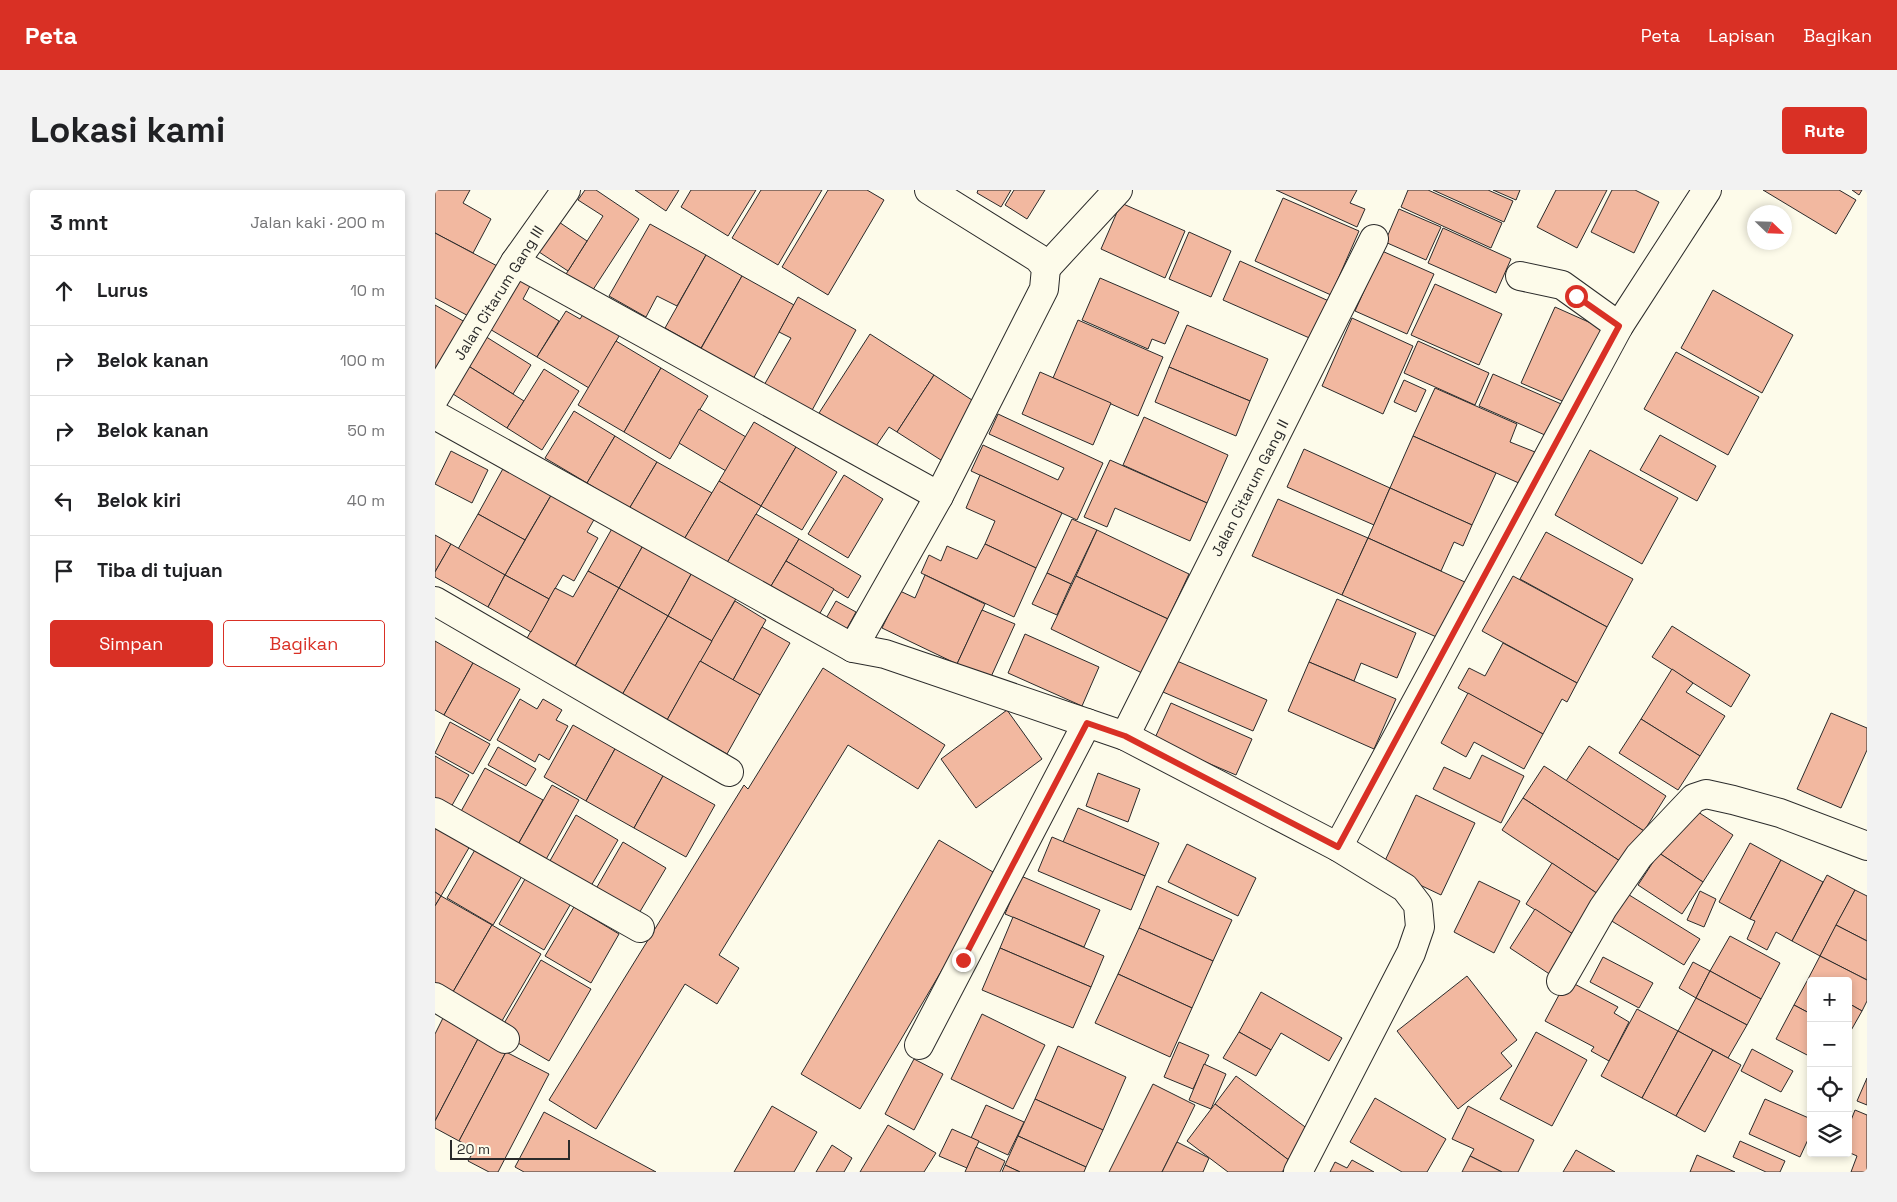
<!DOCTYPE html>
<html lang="id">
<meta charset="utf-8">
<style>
:root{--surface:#fff;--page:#f2f2f2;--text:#202124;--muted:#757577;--line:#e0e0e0;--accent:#d93025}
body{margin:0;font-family:"Space Grotesk",sans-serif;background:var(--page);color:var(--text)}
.controls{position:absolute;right:15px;bottom:15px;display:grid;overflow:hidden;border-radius:5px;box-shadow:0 2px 8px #0003}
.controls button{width:45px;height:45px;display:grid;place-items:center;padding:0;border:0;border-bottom:1px solid var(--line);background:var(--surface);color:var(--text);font:25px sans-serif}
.compass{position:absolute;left:1312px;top:15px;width:45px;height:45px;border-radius:50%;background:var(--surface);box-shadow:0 2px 8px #0003;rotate:113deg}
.scale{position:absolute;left:15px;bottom:12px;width:120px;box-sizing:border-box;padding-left:5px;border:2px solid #2b2b2b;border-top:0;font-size:14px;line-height:18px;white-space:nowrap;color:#2b2b2b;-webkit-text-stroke:4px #fdfbea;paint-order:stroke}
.stop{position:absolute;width:15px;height:15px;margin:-11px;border:4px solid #d93025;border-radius:50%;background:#fff}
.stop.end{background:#d93025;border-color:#fff;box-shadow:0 1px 5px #0008}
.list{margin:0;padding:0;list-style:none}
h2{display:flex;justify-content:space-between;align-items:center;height:65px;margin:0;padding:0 20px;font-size:21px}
h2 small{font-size:16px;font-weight:400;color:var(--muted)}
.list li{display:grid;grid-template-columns:32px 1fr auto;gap:15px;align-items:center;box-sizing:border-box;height:70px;padding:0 20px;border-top:1px solid var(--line)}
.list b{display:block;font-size:19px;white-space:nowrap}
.list em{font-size:16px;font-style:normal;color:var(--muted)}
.actions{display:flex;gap:10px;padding:15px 20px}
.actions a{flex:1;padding:11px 0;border:1px solid var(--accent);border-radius:5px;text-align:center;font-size:18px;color:var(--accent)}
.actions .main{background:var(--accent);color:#fff}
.icon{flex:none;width:28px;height:28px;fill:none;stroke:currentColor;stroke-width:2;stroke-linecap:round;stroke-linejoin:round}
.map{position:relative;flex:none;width:1432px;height:982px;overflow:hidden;border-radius:5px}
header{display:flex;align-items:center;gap:30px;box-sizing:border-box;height:70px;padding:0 25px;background:var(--accent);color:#fff}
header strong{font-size:24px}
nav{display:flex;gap:28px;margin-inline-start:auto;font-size:18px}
.intro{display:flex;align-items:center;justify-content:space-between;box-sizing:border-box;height:120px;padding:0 30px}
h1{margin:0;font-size:35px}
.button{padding:12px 22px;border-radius:5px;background:var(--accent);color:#fff;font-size:18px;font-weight:700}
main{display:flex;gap:30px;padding:0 30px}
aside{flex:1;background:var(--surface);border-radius:5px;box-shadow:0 2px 8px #0003}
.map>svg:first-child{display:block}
.building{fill:#f2b8a0;stroke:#2b2b2b}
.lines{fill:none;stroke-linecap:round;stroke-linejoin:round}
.street-casing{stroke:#2b2b2b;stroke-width:30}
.street{stroke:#fdfbea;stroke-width:28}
.route{stroke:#d93025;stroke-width:6}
.labels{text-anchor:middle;stroke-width:4;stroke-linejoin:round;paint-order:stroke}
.street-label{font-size:15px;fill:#2b2b2b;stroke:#fdfbea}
</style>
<header>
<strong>Peta</strong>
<nav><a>Peta</a><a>Lapisan</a><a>Bagikan</a></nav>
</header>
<div class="intro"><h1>Lokasi kami</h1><a class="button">Rute</a></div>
<main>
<aside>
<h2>3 mnt<small>Jalan kaki · 200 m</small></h2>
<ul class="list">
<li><svg class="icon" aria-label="ahead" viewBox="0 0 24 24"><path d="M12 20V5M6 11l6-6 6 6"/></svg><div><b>Lurus</b></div><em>10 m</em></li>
<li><svg class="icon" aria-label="right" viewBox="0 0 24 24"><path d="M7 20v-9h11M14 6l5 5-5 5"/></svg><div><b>Belok kanan</b></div><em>100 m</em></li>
<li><svg class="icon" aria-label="right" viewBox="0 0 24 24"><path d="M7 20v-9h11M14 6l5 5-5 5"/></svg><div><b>Belok kanan</b></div><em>50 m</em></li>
<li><svg class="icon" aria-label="left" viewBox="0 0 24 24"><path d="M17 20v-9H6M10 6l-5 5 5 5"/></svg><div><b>Belok kiri</b></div><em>40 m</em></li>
<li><svg class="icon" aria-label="arrive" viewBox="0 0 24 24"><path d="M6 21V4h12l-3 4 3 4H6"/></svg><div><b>Tiba di tujuan</b></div></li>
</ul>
<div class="actions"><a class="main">Simpan</a><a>Bagikan</a></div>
</aside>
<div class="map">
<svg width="1432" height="982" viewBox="0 0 1432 982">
<rect width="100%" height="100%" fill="#fdfbea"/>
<g class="building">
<path d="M 0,0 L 35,0 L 28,13 L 56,29 L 38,63 L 0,43 Z"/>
<path d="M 150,0 L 161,0 L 204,29 L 152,109 L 126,92 L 168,26 L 143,10 Z"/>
<path d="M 200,0 L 244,0 L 231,21 Z"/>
<path d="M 256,0 L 321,0 L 293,46 L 246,17 Z"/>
<path d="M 326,0 L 387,0 L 343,75 L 297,48 Z"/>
<path d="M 393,0 L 432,0 L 449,10 L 393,105 L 347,77 Z"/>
<path d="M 543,0 L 576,0 L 566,17 L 542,3 Z"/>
<path d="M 579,0 L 610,0 L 592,29 L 570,15 Z"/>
<path d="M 841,0 L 922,0 L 915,13 L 930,19 L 922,37 Z"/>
<path d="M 973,0 L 993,0 L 1067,33 L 1056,58 L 966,17 Z"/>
<path d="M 998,0 L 1053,0 L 1078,11 L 1069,32 Z"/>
<path d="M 1058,0 L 1085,0 L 1081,10 Z"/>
<path d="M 1121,0 L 1172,0 L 1142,58 L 1102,37 Z"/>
<path d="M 1177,0 L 1200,0 L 1224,12 L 1199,63 L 1156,42 Z"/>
<path d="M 1328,0 L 1404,0 L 1421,10 L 1401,44 Z"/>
<path d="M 1417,0 L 1427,0 L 1424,5 Z"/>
<path d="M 848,8 L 924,41 L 896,105 L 820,71 Z"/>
<path d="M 686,13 L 750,41 L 730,88 L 666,59 Z"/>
<path d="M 964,19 L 1006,37 L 991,70 L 950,52 Z"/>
<path d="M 121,30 L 152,51 L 133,81 L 101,60 Z"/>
<path d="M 215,34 L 271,65 L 242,116 L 222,106 L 211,127 L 174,106 Z"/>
<path d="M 1008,38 L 1076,69 L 1061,103 L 993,73 Z"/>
<path d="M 754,42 L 796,61 L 776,107 L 734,89 Z"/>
<path d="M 0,43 L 66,78 L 39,129 L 0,108 Z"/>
<path d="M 947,61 L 999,84 L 972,144 L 920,121 Z"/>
<path d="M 271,65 L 307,86 L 266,158 L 230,138 Z"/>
<path d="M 805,71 L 896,112 L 879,150 L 788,110 Z"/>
<path d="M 83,86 L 96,94 L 88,109 L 124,131 L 102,167 L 53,138 Z"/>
<path d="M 307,86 L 359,115 L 312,200 L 259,171 Z"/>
<path d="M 665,88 L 744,122 L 730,154 L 717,149 L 713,159 L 647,130 Z"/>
<path d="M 1000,94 L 1067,124 L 1044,175 L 976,145 Z"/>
<path d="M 1278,100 L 1358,145 L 1327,203 L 1246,158 Z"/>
<path d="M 363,107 L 421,140 L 375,224 L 328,197 L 356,148 L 344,142 Z"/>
<path d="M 0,115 L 37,136 L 10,184 L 0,179 Z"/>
<path d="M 1120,117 L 1167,138 L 1134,214 L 1086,193 Z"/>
<path d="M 151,120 L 187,141 L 154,198 L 102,167 L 131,121 L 145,129 Z"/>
<path d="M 917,128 L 978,156 L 948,224 L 887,196 Z"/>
<path d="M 643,130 L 728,167 L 703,226 L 618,188 Z"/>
<path d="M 752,135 L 833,169 L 815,211 L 734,177 Z"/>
<path d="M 45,143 L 96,175 L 78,204 L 27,172 Z"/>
<path d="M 435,144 L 499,185 L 462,242 L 454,237 L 439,259 L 384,223 Z"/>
<path d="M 181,151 L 226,178 L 189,242 L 143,215 Z"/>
<path d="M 983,151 L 1054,183 L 1040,215 L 969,183 Z"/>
<path d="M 1241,162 L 1324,207 L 1293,265 L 1209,219 Z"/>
<path d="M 27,172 L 89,211 L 72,238 L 10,199 Z"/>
<path d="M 734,177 L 815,211 L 801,246 L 720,212 Z"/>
<path d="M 226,178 L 273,206 L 235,269 L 189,242 Z"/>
<path d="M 109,179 L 144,201 L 107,260 L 72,238 Z"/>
<path d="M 605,182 L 676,213 L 658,255 L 587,224 Z"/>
<path d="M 1058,184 L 1133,217 L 1119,249 L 1044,216 Z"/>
<path d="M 499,185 L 546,216 L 509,272 L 462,242 Z"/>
<path d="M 969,190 L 991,200 L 981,222 L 959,212 Z"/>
<path d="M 1000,198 L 1082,234 L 1075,252 L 1100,262 L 1086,294 L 978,246 Z"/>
<path d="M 264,219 L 311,247 L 291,281 L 244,253 Z"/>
<path d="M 139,221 L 180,246 L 152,293 L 110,268 Z"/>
<path d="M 563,224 L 668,273 L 642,330 L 536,281 L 548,255 L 623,290 L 629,278 L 554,244 Z"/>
<path d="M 709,227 L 793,265 L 772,313 L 688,275 Z"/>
<path d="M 319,232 L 361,257 L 326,316 L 284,291 Z"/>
<path d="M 1225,245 L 1281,276 L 1262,311 L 1205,280 Z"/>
<path d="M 180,246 L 222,272 L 194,319 L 152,293 Z"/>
<path d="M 978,246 L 1061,283 L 1037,335 L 955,298 Z"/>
<path d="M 361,257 L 402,282 L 367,340 L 326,316 Z"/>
<path d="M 869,259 L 955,298 L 939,335 L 852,297 Z"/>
<path d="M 1155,260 L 1243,308 L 1207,374 L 1120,325 Z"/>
<path d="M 16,261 L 53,280 L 37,313 L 0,294 Z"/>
<path d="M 675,270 L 772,313 L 755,351 L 680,318 L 672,337 L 649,327 Z"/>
<path d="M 222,272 L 277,303 L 248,351 L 194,319 Z"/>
<path d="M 70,275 L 118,302 L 90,350 L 43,324 Z"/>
<path d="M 409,285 L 448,309 L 413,368 L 373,344 Z"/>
<path d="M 545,285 L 627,323 L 601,378 L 550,354 L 560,331 L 531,318 Z"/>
<path d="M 284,291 L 326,316 L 290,376 L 248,351 Z"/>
<path d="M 955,298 L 1037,335 L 1028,356 L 1019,352 L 1006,381 L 933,348 Z"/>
<path d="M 118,302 L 161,326 L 152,342 L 163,348 L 139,391 L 128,385 L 114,409 L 70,385 Z"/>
<path d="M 843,309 L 933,348 L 907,405 L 817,366 Z"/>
<path d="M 43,324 L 90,350 L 70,385 L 23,359 Z"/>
<path d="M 321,324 L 364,349 L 333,401 L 290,376 Z"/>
<path d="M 637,329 L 662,340 L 636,394 L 612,383 Z"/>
<path d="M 179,335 L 210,352 L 184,398 L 153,381 Z"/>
<path d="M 662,340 L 754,384 L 733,429 L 641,386 Z"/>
<path d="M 1111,342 L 1198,389 L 1172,437 L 1085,389 Z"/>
<path d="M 0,345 L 16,354 L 0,382 Z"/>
<path d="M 933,348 L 1032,393 L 1006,449 L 907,405 Z"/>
<path d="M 364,349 L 426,386 L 413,408 L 351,371 Z"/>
<path d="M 210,352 L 259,379 L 233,426 L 184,398 Z"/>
<path d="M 16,354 L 70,385 L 53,417 L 0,387 L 0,382 Z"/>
<path d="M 550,354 L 601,378 L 579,427 L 486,383 L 494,365 L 506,371 L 512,356 L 542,369 Z"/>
<path d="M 351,371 L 399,399 L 381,430 L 333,401 Z"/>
<path d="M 259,379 L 303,405 L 277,451 L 233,426 Z"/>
<path d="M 153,381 L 184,398 L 139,478 L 91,450 L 120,398 L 138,407 Z"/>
<path d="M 612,383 L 636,394 L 622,425 L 597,414 Z"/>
<path d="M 70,385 L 114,409 L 96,442 L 53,417 Z"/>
<path d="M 490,385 L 550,414 L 522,474 L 447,438 L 465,401 L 480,408 Z"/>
<path d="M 641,386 L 733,429 L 707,483 L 616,439 Z"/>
<path d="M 1078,386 L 1172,437 L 1142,493 L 1047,441 Z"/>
<path d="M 184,398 L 233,426 L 187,505 L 139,478 Z"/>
<path d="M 902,409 L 981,443 L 962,488 L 926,473 L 919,491 L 874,472 Z"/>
<path d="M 300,411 L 331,430 L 298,490 L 265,471 Z"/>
<path d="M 401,411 L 421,422 L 409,444 L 389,432 Z"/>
<path d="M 547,420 L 580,434 L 555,489 L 522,474 Z"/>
<path d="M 233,426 L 277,451 L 232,530 L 187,505 Z"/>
<path d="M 1237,436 L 1315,485 L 1296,517 L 1217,467 Z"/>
<path d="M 327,437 L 355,453 L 325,505 L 298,490 Z"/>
<path d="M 590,444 L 664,477 L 647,516 L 573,483 Z"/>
<path d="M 0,451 L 38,473 L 9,525 L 0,520 Z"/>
<path d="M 1068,453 L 1142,493 L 1132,512 L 1127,509 L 1108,544 L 1023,498 L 1034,478 L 1050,486 Z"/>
<path d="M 265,471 L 325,505 L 292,564 L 232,530 Z"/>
<path d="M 742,471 L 832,510 L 818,541 L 728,502 Z"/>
<path d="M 874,472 L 961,509 L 939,559 L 853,521 Z"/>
<path d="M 38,473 L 85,499 L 55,551 L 9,525 Z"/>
<path d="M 388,478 L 510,555 L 483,599 L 413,555 L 284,765 L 304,778 L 282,814 L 250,794 L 161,939 L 114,910 L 309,595 L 313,599 Z"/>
<path d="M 1237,479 L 1258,493 L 1251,502 L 1290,526 L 1265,566 L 1206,529 Z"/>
<path d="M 1033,503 L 1108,544 L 1089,579 L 1039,552 L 1031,567 L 1006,553 Z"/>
<path d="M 85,509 L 102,519 L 108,509 L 127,520 L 121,530 L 133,536 L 114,570 L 104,564 L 100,572 L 62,550 Z"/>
<path d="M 736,513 L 817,549 L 801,585 L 719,550 Z"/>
<path d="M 572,520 L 607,569 L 541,618 L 506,569 Z"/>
<path d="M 1396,523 L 1432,538 L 1432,560 L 1406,618 L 1362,599 Z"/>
<path d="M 1206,529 L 1265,566 L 1243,600 L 1184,563 Z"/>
<path d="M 15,532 L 55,554 L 38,584 L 0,563 Z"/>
<path d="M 138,535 L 180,559 L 151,611 L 109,587 Z"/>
<path d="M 1154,556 L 1231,606 L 1209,641 L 1131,591 Z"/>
<path d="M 63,557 L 101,579 L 91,596 L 53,575 Z"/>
<path d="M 180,559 L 228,586 L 199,638 L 151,611 Z"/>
<path d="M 1047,565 L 1089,586 L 1066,633 L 998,599 L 1009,577 L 1035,589 Z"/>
<path d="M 0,566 L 34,585 L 15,619 L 0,611 Z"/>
<path d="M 1109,576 L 1209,641 L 1188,673 L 1088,608 Z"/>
<path d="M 50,578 L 108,610 L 81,658 L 24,625 Z"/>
<path d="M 663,583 L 705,599 L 693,632 L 651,616 Z"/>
<path d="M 228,586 L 280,615 L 251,667 L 199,638 Z"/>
<path d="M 117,595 L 144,610 L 109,673 L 81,658 Z"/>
<path d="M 981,605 L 1040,633 L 1006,705 L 947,677 Z"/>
<path d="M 1088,608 L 1188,673 L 1166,706 L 1067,640 Z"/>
<path d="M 1254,616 L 1298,645 L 1268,692 L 1224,663 Z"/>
<path d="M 643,618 L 724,653 L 710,686 L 628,652 Z"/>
<path d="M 141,625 L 183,650 L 153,701 L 112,676 Z"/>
<path d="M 0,635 L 35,656 L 6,706 L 0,702 Z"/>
<path d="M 617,647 L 710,686 L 696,720 L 603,681 Z"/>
<path d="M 504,650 L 563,685 L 425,919 L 366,884 Z"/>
<path d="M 188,652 L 231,678 L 200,730 L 158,704 Z"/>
<path d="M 1315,653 L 1346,670 L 1315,729 L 1284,712 Z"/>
<path d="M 752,654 L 821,688 L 803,726 L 733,692 Z"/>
<path d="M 41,658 L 87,686 L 58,735 L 12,708 Z"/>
<path d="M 1224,663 L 1268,692 L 1247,724 L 1203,695 Z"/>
<path d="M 1346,670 L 1388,692 L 1357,751 L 1341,742 L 1332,760 L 1312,749 L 1320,731 L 1315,729 Z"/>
<path d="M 1117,673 L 1166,706 L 1141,746 L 1091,714 Z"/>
<path d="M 93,684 L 138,710 L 109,760 L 64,734 Z"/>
<path d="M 1392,685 L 1420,700 L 1385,766 L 1357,751 Z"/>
<path d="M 586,686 L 665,720 L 649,757 L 570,724 Z"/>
<path d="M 1044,691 L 1085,711 L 1059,763 L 1019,742 Z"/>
<path d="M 722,696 L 797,730 L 778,771 L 704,738 Z"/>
<path d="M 1420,700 L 1432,706 L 1432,751 L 1401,735 Z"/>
<path d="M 1265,701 L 1281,709 L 1269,737 L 1252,730 Z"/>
<path d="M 0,702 L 6,706 L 0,716 Z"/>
<path d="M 1191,703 L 1265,749 L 1249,775 L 1175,730 Z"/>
<path d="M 6,706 L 57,735 L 15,807 L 0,799 L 0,716 Z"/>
<path d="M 139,717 L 184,744 L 156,793 L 110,766 Z"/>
<path d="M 1100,719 L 1147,750 L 1122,789 L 1075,758 Z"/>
<path d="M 578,727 L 669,766 L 656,797 L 565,758 Z"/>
<path d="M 57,735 L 106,764 L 64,836 L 15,807 Z"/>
<path d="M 1401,735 L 1432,751 L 1432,790 L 1385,766 Z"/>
<path d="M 704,738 L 778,771 L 757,818 L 683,784 Z"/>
<path d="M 1295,746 L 1345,773 L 1326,809 L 1275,781 Z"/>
<path d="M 565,758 L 656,797 L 638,838 L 547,800 Z"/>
<path d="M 1385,766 L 1432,790 L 1432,811 L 1427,821 L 1413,813 L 1413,791 L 1376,791 L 1376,793 L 1372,791 Z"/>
<path d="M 1168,767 L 1218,793 L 1204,818 L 1155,792 Z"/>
<path d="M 106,770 L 156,799 L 114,871 L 64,842 Z"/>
<path d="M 1258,772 L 1275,781 L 1261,808 L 1244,798 Z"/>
<path d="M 1275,781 L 1326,809 L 1312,835 L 1261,808 Z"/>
<path d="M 683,784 L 757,818 L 735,867 L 660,833 Z"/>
<path d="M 1032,786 L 1082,850 L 1066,863 L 1077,876 L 1023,919 L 962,841 Z"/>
<path d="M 1132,790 L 1183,817 L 1179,823 L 1194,832 L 1174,871 L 1156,861 L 1159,857 L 1110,831 Z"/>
<path d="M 1372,791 L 1376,793 L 1376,824 L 1359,815 Z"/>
<path d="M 826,802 L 907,848 L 894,871 L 846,843 L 836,860 L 804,842 Z"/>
<path d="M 1261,808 L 1312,835 L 1293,868 L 1243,841 Z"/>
<path d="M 1413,813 L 1427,821 L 1414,844 L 1413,843 Z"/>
<path d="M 1359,815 L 1376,824 L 1376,867 L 1341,849 Z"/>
<path d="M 1202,819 L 1243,841 L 1207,908 L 1166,886 Z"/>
<path d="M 547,824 L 610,855 L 578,919 L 516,889 Z"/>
<path d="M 8,828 L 44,847 L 0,931 L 0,844 Z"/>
<path d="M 1243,841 L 1278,860 L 1241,926 L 1207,908 Z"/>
<path d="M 804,842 L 836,860 L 821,886 L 788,868 Z"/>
<path d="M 1101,842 L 1152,870 L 1117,936 L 1065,909 Z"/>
<path d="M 44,847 L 71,862 L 24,951 L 0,938 L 0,931 Z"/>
<path d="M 744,852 L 774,865 L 758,899 L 729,887 Z"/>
<path d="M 623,856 L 691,887 L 668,940 L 600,909 Z"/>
<path d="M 1317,859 L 1358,881 L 1346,902 L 1306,881 Z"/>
<path d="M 1278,860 L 1306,875 L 1270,942 L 1241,926 Z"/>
<path d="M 71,862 L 114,884 L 63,982 L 54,982 L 33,971 L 40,959 L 24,951 Z"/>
<path d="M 479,869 L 508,884 L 479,940 L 450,924 Z"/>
<path d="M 769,874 L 791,884 L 776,919 L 754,910 Z"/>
<path d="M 801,886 L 877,942 L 855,971 L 780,914 Z"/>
<path d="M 1432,888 L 1432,915 L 1422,911 Z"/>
<path d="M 718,894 L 760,915 L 742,952 L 727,982 L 674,982 Z"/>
<path d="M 940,908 L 1011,949 L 992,982 L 967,982 L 915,952 Z"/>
<path d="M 600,909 L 668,940 L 651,977 L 583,946 Z"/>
<path d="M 1330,909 L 1376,929 L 1376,943 L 1365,967 L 1314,944 Z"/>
<path d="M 780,914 L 855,971 L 847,982 L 793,982 L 752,951 Z"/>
<path d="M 551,915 L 589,932 L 573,965 L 536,948 Z"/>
<path d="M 337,916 L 382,942 L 359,982 L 299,982 Z"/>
<path d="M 1033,916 L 1099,950 L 1083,982 L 1067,982 L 1035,966 L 1039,959 L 1017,949 Z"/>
<path d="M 1420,920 L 1432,925 L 1432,982 L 1416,982 L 1422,966 L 1413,962 L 1413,938 Z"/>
<path d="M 109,922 L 221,982 L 89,982 L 80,977 Z"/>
<path d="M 453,935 L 501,963 L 489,982 L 425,982 Z"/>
<path d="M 517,939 L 544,951 L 532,978 L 504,966 Z"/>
<path d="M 583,946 L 651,977 L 649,982 L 585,982 L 570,975 Z"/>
<path d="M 1305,951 L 1350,971 L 1345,982 L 1331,982 L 1298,967 Z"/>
<path d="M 742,952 L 774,968 L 768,982 L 727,982 Z"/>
<path d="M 397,955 L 417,968 L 409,982 L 381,982 Z"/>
<path d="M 541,957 L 570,971 L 565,982 L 530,982 Z"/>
<path d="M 1141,960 L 1180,982 L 1128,982 Z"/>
<path d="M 1262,965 L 1300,982 L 1255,982 Z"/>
<path d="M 1035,966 L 1067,982 L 1027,982 Z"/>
<path d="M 917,970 L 939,982 L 895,982 L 900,972 L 912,978 Z"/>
<path d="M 570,975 L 585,982 L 567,982 Z"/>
</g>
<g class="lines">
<defs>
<g id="street">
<path d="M 494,0 L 603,68 L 611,78 L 609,99 L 504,306 L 418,458 L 450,464 L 690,546 L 903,657 L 970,698 L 983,715 L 985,737 L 976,763 L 863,982"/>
<path d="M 80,72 L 504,306"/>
<path d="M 611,78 L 683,0"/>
<path d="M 1085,86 L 1127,95 L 1184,136"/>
<path d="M 0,207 L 80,72 L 131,0"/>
<path d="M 0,225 L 418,458"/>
<path d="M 0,411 L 294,582"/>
<path d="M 690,546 L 939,49"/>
<path d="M 0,622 L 205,738"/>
<path d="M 903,657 L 1184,136 L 1272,0"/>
<path d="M 1126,791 L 1168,718 L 1204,666 L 1259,608 L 1271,604 L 1298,610 L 1345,623 L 1432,656"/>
<path d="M 0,807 L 70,849"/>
<path d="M 484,855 L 652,533"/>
</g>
</defs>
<use href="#street" class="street-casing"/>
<use href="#street" class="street"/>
</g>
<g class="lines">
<path class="route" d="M 528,770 L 652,533 L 690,546 L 903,657 L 1184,136 L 1141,106"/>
</g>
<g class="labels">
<g class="street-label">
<text transform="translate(64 103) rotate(-58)" y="5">Jalan Citarum Gang III</text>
<text transform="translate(815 298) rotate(-63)" y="5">Jalan Citarum Gang II</text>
</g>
</g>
</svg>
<div class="controls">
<button>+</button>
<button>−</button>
<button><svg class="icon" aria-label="locate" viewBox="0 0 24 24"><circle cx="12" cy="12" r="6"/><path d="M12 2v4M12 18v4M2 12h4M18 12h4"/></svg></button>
<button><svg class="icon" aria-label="layers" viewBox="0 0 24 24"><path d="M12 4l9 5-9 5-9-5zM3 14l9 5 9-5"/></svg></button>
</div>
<svg class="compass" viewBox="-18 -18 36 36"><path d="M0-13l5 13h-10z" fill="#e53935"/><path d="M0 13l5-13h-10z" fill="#757577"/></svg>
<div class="scale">20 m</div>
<div class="stop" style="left:1141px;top:106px"></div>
<div class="stop end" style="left:528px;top:770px"></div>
</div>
</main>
